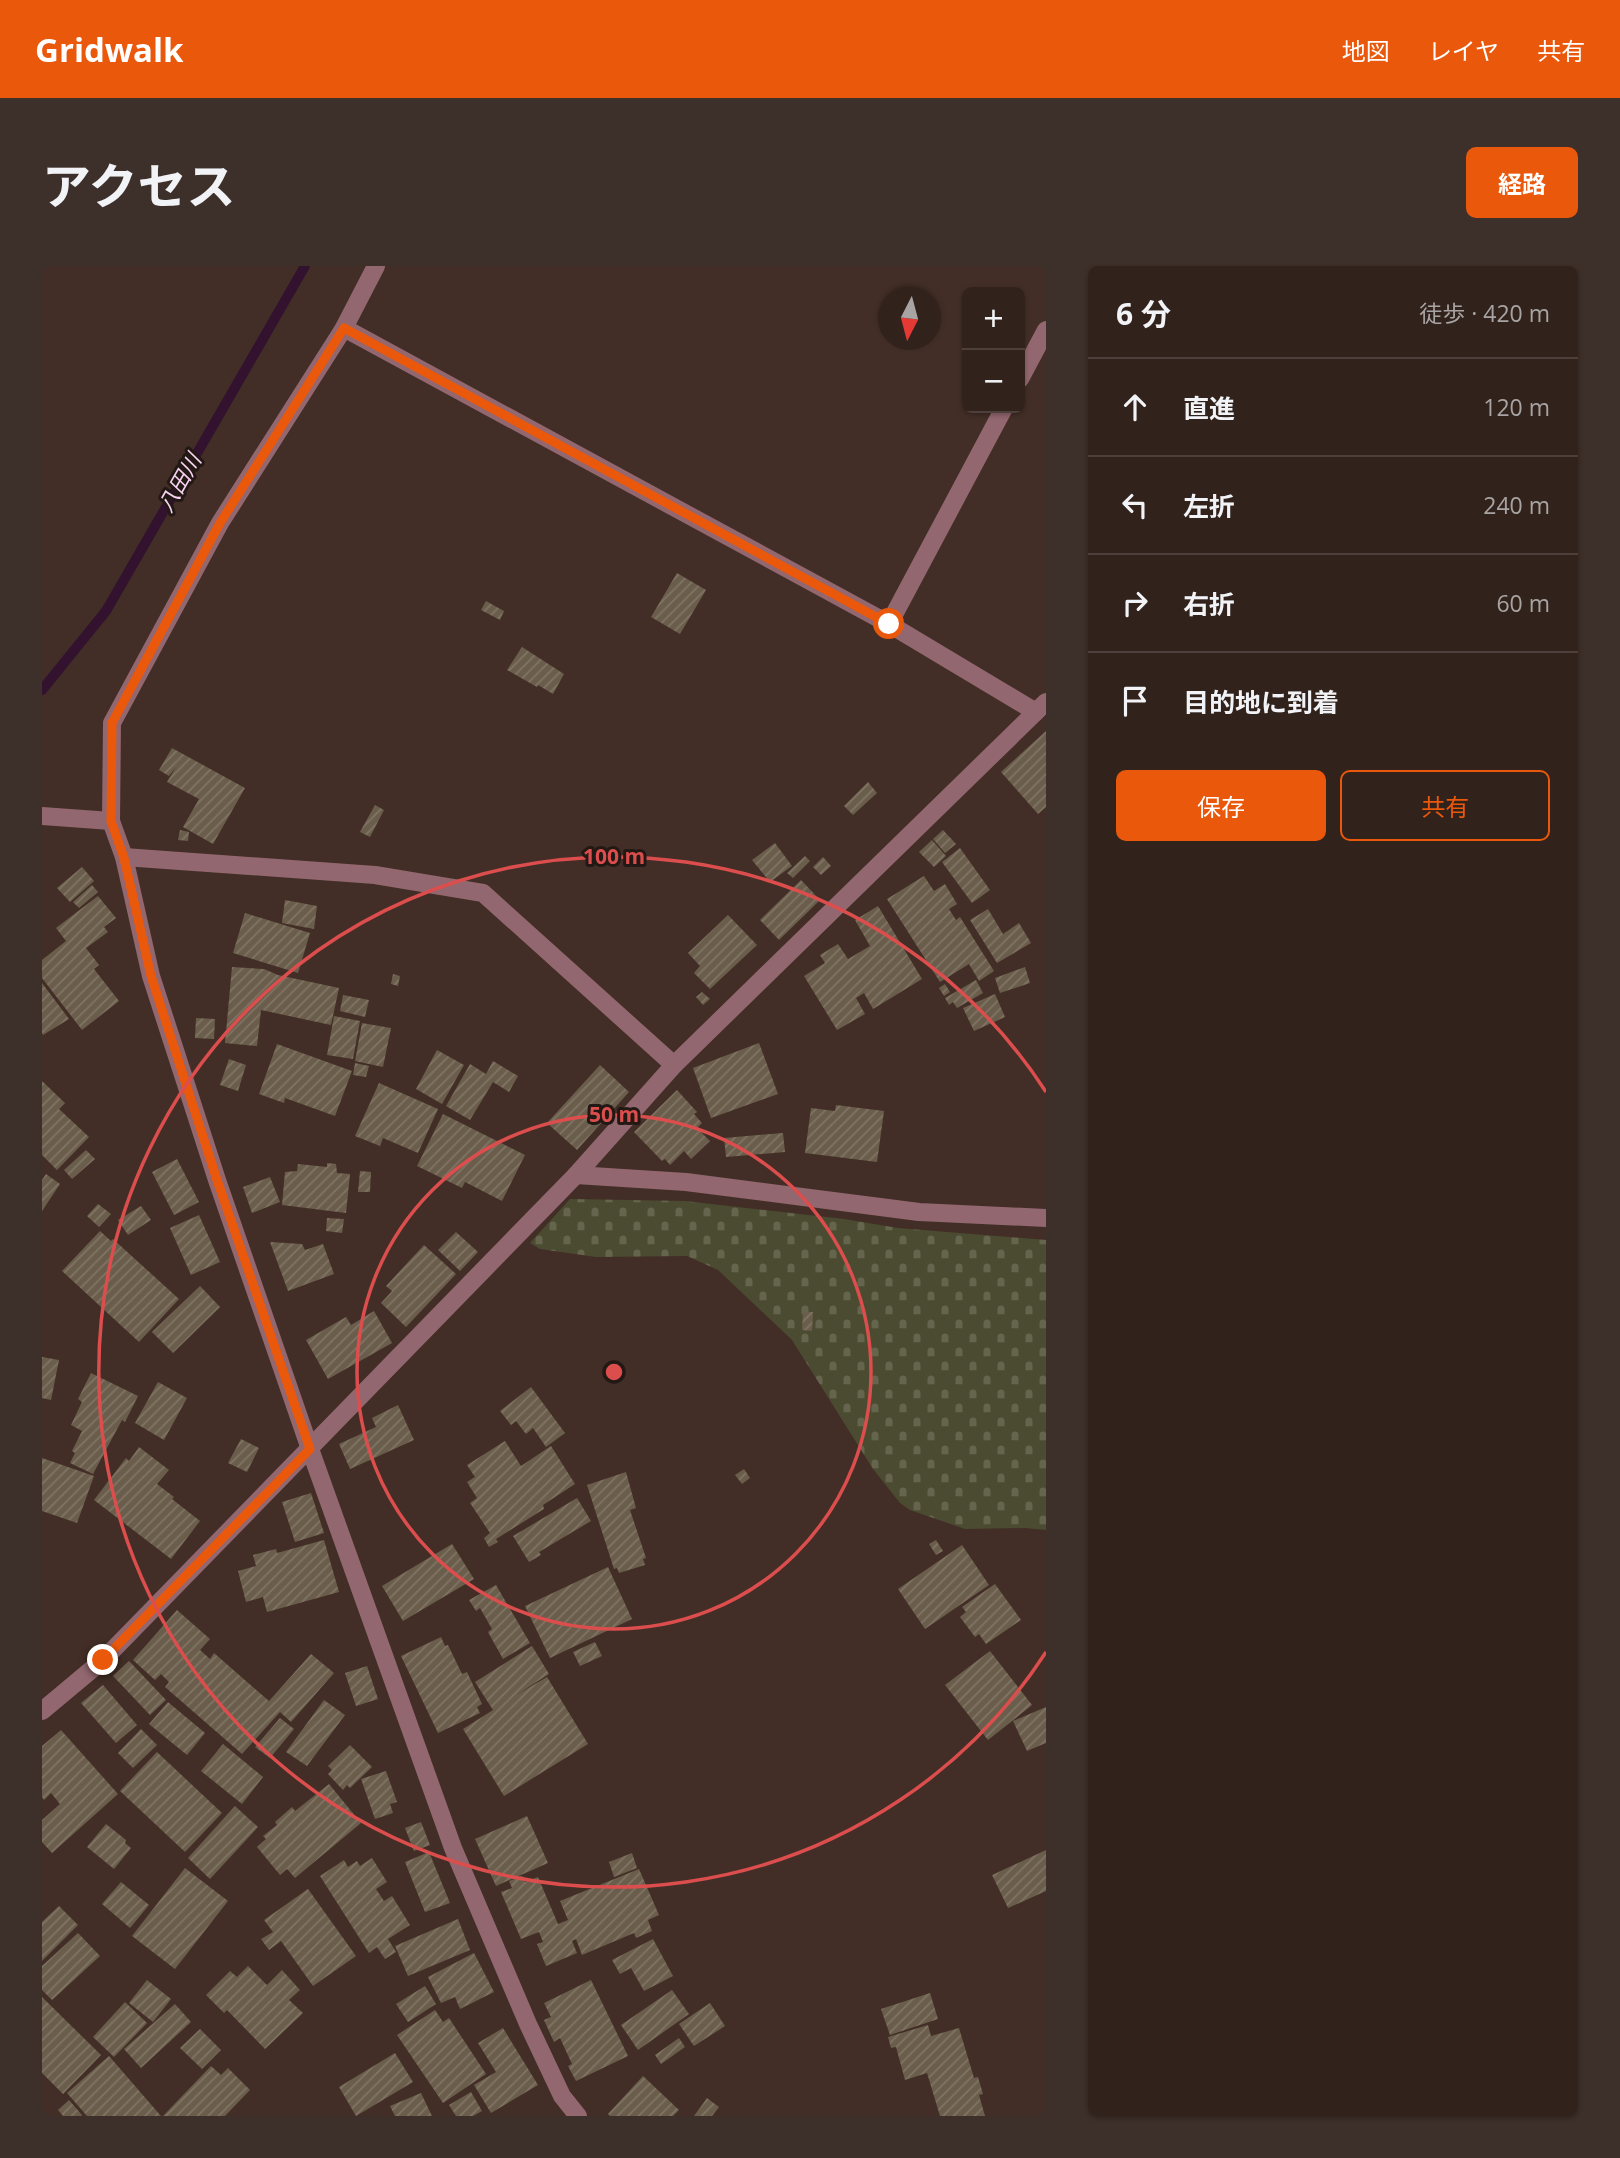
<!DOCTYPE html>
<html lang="ja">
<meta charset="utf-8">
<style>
:root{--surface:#32221c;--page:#3d2f29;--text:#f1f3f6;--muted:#a8a4a3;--line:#4d3f3b;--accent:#ea580c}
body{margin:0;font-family:"Open Sans","Noto Sans JP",sans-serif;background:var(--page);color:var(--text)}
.controls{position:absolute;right:21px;top:21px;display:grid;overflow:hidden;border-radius:10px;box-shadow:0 2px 5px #0004}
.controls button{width:63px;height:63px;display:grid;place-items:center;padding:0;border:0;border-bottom:2px solid var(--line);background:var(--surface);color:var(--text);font:35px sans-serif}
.compass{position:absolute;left:836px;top:21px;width:63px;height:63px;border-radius:50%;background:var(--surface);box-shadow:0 2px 5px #0004;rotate:186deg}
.stop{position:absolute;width:21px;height:21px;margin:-16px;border:5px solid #ea580c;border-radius:50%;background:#fff}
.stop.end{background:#ea580c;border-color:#fff;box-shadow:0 2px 7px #0008}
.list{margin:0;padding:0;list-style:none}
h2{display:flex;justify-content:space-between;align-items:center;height:91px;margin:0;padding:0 28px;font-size:30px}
h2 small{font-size:23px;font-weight:400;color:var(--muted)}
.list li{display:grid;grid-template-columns:46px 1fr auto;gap:21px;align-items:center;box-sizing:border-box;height:98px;padding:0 28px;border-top:2px solid var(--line)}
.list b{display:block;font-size:26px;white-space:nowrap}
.list em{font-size:23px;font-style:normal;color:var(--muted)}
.actions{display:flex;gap:14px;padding:21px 28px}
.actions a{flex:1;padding:16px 0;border:2px solid var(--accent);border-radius:10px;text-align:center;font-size:24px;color:var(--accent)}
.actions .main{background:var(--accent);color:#fff}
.icon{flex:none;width:38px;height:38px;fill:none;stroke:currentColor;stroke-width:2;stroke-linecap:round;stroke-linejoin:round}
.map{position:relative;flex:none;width:1004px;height:1850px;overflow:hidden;border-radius:10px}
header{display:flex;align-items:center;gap:42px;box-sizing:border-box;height:98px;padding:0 35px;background:var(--accent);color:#fff}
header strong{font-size:33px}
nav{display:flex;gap:38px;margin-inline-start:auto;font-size:24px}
.intro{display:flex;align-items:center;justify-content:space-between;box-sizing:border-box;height:168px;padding:0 42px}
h1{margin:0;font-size:49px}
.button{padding:18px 32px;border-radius:10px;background:var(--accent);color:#fff;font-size:24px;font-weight:700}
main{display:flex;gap:42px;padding:0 42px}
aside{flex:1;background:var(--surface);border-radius:10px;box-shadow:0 2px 5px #0004}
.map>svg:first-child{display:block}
.cemetery{fill:url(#cemetery-stones)}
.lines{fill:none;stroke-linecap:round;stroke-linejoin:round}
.stream{stroke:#33122f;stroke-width:10}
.building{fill:url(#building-hatch)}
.minor{stroke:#93676f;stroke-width:18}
.route{stroke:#ea580c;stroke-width:9}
.ring{fill:none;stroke:#dc4e4d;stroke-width:3.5}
.labels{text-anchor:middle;stroke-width:6;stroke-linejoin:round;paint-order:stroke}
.water-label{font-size:21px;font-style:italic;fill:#fad3f2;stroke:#221915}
.centre{fill:#dc4e4d;stroke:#221915;stroke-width:3.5}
.ring-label{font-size:21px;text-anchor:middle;font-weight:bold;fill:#dc4e4d;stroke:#221915;stroke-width:6;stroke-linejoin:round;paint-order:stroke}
</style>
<header>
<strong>Gridwalk</strong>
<nav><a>地図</a><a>レイヤ</a><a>共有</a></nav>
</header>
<div class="intro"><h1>アクセス</h1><a class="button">経路</a></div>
<main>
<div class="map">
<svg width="1004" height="1850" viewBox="0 0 1004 1850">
<defs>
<pattern id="cemetery-stones" width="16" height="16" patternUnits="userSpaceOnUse" patternTransform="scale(1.75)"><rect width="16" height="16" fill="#4a4b30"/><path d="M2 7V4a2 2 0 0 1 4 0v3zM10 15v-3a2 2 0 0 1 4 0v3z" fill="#65654e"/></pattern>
<pattern id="building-hatch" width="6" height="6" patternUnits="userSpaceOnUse" patternTransform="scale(1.75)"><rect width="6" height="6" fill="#6a5d4b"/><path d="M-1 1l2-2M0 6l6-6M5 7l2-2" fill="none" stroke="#807465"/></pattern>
</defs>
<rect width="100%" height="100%" fill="#422e26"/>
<path class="cemetery" d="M 528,933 L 643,935 L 802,953 L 856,962 L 1004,974 L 1004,1264 L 983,1262 L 923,1263 L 868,1244 L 858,1237 L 831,1203 L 750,1074 L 676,1004 L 645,990 L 554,991 L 498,983 L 488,977 Z"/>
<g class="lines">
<path class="stream" d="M 0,424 L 64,345 L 263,0"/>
</g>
<g class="building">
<path d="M 635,307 L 664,324 L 638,368 L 609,351 Z"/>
<path d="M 444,335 L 462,345 L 458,354 L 439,344 Z"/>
<path d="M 480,381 L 522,408 L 511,428 L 496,419 L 495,421 L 465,404 Z"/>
<path d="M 1004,465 L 1004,541 L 996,548 L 959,506 Z"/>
<path d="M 130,482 L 203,522 L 171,578 L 141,561 L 157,533 L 125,516 L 134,501 L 127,510 L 117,504 Z"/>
<path d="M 826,516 L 835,527 L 811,549 L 802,540 Z"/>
<path d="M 333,539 L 342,544 L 328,571 L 318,566 Z"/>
<path d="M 138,564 L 147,566 L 146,575 L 136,574 Z"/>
<path d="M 901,564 L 914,578 L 903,587 L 891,573 Z"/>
<path d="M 890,574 L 904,590 L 892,601 L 877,586 Z"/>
<path d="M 733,577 L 750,600 L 728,616 L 710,594 Z"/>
<path d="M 918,582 L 948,624 L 930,637 L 900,596 Z"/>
<path d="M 763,590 L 768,595 L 751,612 L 745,607 Z"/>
<path d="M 781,591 L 789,600 L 779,609 L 771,601 Z"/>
<path d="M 40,601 L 52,615 L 28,636 L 15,622 Z"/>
<path d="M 882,610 L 892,625 L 903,618 L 915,638 L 907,643 L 914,654 L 918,651 L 952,705 L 937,715 L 927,698 L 898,716 L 845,633 Z"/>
<path d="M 759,614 L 778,634 L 737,674 L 718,654 Z"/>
<path d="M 50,619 L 56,626 L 37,642 L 31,636 Z"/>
<path d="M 56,630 L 74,652 L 62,661 L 66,666 L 44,682 L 57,699 L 52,703 L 77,735 L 40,764 L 0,712 L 0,694 L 24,675 L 14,662 Z"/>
<path d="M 243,634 L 275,640 L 272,663 L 240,657 Z"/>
<path d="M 836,640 L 880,713 L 831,743 L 822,727 L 814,732 L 823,748 L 795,764 L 762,710 L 783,697 L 778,689 L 796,678 L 806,693 L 828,680 L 813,654 Z"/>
<path d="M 946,643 L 961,668 L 977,657 L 989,677 L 955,697 L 928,654 Z"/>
<path d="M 203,647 L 268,667 L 256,707 L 191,687 Z"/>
<path d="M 686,649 L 715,679 L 668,723 L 652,707 L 658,700 L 646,687 Z"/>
<path d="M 190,701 L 222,703 L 236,709 L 297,722 L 289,759 L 219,744 L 215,780 L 183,777 Z"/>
<path d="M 983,701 L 988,717 L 958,727 L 953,712 Z"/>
<path d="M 351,708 L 358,710 L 356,720 L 349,718 Z"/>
<path d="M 934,714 L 941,727 L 915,742 L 911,736 L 907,739 L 903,732 Z"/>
<path d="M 0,717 L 27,753 L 1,769 L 0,767 Z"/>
<path d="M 903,718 L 908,726 L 902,730 L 897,722 Z"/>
<path d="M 660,726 L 668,733 L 661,739 L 654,731 Z"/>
<path d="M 953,728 L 963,751 L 932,765 L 921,742 Z"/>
<path d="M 301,729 L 327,734 L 323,751 L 298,745 Z"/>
<path d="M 292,750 L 318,755 L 311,793 L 285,789 Z"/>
<path d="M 154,752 L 173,753 L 172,773 L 153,772 Z"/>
<path d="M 320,757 L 349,762 L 341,801 L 313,795 Z"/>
<path d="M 717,777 L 736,828 L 669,852 L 651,802 Z"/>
<path d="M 235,778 L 310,805 L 293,850 L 243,832 L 242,837 L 217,828 Z"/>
<path d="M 395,784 L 422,799 L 400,838 L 374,823 Z"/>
<path d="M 187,793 L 204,799 L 196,825 L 178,819 Z"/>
<path d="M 451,795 L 476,810 L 467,826 L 451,816 L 428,854 L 404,840 L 428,798 L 444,808 Z"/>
<path d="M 313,797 L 327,800 L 324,811 L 311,809 Z"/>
<path d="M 558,799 L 587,826 L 535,884 L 505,857 Z"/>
<path d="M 0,815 L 23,837 L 17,843 L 47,871 L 15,904 L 0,889 Z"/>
<path d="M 337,817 L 396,843 L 376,887 L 341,872 L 338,880 L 313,870 Z"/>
<path d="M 635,824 L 655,846 L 652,848 L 660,857 L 655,862 L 668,875 L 649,893 L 642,885 L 628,899 L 623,893 L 620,895 L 592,866 Z"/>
<path d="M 794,839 L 842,845 L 835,896 L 763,887 L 769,842 L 793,845 Z"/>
<path d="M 401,848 L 483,889 L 460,935 L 423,916 L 420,922 L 375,900 Z"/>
<path d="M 741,867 L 743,886 L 684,891 L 682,872 Z"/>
<path d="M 44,884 L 53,893 L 30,913 L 22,904 Z"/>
<path d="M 135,893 L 157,936 L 132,949 L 110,906 Z"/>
<path d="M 285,897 L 294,898 L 295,907 L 308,908 L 304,947 L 240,939 L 243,906 L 255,905 L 256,898 L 285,901 Z"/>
<path d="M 318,905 L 329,906 L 328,926 L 316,926 Z"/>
<path d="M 4,908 L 18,918 L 0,945 L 0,914 Z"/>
<path d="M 228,911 L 238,936 L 210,947 L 201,921 Z"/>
<path d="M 56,938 L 69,948 L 57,961 L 45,950 Z"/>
<path d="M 99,940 L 109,954 L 86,969 L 76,954 Z"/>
<path d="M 157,949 L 178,996 L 149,1009 L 128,962 Z"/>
<path d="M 285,952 L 302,953 L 300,967 L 284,965 Z"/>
<path d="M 58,965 L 69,975 L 71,973 L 137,1033 L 97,1076 L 20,1005 Z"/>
<path d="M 414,966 L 436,986 L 418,1005 L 396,984 Z"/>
<path d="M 228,976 L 260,978 L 263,984 L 281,978 L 292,1008 L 246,1025 Z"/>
<path d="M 382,979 L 414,1008 L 364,1061 L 339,1037 L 350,1025 L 344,1020 Z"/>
<path d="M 158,1020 L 178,1041 L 131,1087 L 110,1066 Z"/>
<path d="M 332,1045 L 350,1077 L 286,1113 L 264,1074 L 304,1051 L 309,1059 Z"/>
<path d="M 761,1046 L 771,1046 L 770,1065 L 760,1064 Z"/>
<path d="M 0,1091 L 17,1094 L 9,1134 L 0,1132 Z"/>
<path d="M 49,1107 L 96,1130 L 83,1156 L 80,1154 L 51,1208 L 28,1197 L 33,1187 L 30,1185 L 40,1165 L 29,1159 L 40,1136 L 36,1133 Z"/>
<path d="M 116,1116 L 145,1132 L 122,1174 L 93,1157 Z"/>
<path d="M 489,1121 L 523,1167 L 504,1181 L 491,1162 L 484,1168 L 474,1155 L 469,1159 L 458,1145 Z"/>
<path d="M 356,1139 L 372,1174 L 308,1203 L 297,1178 L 334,1161 L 330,1152 Z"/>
<path d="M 199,1173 L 217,1182 L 205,1206 L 186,1197 Z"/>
<path d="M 463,1175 L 479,1200 L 509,1180 L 533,1218 L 501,1239 L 502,1243 L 454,1273 L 456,1276 L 447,1281 L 442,1272 L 448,1267 L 428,1237 L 435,1232 L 425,1216 L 433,1211 L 425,1199 Z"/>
<path d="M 97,1181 L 127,1204 L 115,1218 L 132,1231 L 130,1233 L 158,1255 L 129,1293 L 52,1234 L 84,1192 L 87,1195 Z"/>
<path d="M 0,1192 L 52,1210 L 35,1257 L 0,1245 Z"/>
<path d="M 702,1203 L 708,1212 L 700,1218 L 693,1209 Z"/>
<path d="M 584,1206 L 594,1242 L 588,1244 L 604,1292 L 601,1293 L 603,1299 L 577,1307 L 575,1302 L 572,1303 L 545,1219 Z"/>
<path d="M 269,1227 L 282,1267 L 253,1276 L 240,1236 Z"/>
<path d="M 535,1232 L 549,1255 L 497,1286 L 499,1289 L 487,1296 L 471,1270 Z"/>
<path d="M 282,1274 L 297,1326 L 225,1346 L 221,1331 L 204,1336 L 196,1305 L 214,1300 L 211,1289 L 234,1283 L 235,1287 Z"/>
<path d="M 894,1274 L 901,1285 L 894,1289 L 887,1278 Z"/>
<path d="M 410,1278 L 432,1313 L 361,1355 L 340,1320 Z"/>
<path d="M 920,1279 L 947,1319 L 883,1363 L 856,1323 Z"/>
<path d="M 566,1301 L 590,1353 L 508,1392 L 483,1340 Z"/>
<path d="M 953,1318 L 979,1354 L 944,1378 L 937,1368 L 933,1371 L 918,1351 L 924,1346 L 920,1341 Z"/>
<path d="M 454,1319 L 488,1377 L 461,1393 L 446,1366 L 450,1363 L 438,1342 L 434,1345 L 427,1334 Z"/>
<path d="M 135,1344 L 168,1373 L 158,1384 L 168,1393 L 172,1387 L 227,1435 L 269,1388 L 292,1407 L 249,1456 L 238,1446 L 200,1488 L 123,1421 L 127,1416 L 119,1408 L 113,1414 L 91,1394 Z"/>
<path d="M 399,1371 L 403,1380 L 406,1379 L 420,1408 L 425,1406 L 440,1438 L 435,1441 L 438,1447 L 396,1467 L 359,1390 Z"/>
<path d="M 553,1376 L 560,1390 L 538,1400 L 531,1386 Z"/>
<path d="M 490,1380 L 507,1408 L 474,1429 L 505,1411 L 546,1478 L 462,1530 L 421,1463 L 451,1444 L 433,1416 Z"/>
<path d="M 948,1385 L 990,1439 L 946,1474 L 903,1419 Z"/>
<path d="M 87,1395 L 124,1434 L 108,1449 L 71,1410 Z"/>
<path d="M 325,1400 L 336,1433 L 314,1440 L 303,1407 Z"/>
<path d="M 61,1419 L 95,1459 L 74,1477 L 39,1437 Z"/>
<path d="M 282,1434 L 303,1449 L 265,1500 L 244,1486 Z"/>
<path d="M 126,1436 L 163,1467 L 145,1489 L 107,1458 Z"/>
<path d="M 1004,1441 L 1004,1477 L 985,1485 L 971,1455 Z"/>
<path d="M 238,1452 L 252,1463 L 228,1492 L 213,1481 Z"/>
<path d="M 99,1463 L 115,1479 L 91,1502 L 76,1487 Z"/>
<path d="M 19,1464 L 76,1528 L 10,1587 L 0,1576 L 0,1554 L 18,1538 L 9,1527 L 2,1534 L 0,1531 L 0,1480 Z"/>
<path d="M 181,1478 L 221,1511 L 200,1538 L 159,1505 Z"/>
<path d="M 308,1479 L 330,1501 L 308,1522 L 305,1519 L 301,1524 L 286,1508 L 290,1504 L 286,1500 Z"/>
<path d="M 115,1486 L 180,1547 L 143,1586 L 78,1525 Z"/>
<path d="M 344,1505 L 355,1536 L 348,1538 L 351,1547 L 333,1553 L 319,1513 Z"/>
<path d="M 287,1518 L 319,1557 L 253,1612 L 245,1603 L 238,1609 L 215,1581 L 224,1573 L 221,1570 L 235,1559 L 233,1556 L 250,1541 L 253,1545 Z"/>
<path d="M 193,1540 L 216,1561 L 168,1613 L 146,1592 Z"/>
<path d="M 485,1550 L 506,1597 L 454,1620 L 433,1573 Z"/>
<path d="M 379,1556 L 388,1579 L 372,1585 L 363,1562 Z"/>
<path d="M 64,1558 L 84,1574 L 83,1577 L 89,1582 L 72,1603 L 45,1581 Z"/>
<path d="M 1004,1584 L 1004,1625 L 966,1642 L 950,1609 Z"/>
<path d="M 387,1586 L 408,1637 L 383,1646 L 363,1596 Z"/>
<path d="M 590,1587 L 595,1602 L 572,1611 L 567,1596 Z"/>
<path d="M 330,1592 L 345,1616 L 334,1623 L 342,1635 L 350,1630 L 368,1659 L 346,1673 L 354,1686 L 343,1693 L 335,1681 L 327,1687 L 278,1610 L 302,1594 L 306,1601 L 315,1595 L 318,1600 Z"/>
<path d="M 143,1602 L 186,1635 L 133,1703 L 90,1670 Z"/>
<path d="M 597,1603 L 617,1649 L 606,1654 L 610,1665 L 594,1672 L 592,1667 L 540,1689 L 534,1673 L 530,1675 L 535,1687 L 504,1700 L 495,1678 L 501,1676 L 497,1666 L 479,1673 L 459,1626 L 470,1622 L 467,1615 L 480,1610 L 483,1616 L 496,1611 L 516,1658 L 526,1654 L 518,1635 Z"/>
<path d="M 79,1616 L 107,1639 L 88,1662 L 60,1638 Z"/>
<path d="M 266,1623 L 314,1690 L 271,1720 L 239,1675 L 227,1684 L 219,1673 L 231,1666 L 222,1654 Z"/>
<path d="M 17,1640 L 36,1659 L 0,1695 L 0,1656 Z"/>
<path d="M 416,1653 L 428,1684 L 366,1710 L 353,1680 Z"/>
<path d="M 36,1667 L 58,1690 L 10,1734 L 0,1724 L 0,1700 Z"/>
<path d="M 611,1673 L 631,1710 L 602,1725 L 589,1702 L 578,1708 L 570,1694 Z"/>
<path d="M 432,1687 L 452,1726 L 418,1743 L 413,1731 L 399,1737 L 386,1711 Z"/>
<path d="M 206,1700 L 225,1719 L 240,1704 L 258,1724 L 247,1734 L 261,1747 L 223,1783 L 185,1744 L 182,1747 L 164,1729 L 188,1705 L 195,1711 Z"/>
<path d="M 105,1714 L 129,1733 L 111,1756 L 87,1737 Z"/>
<path d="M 549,1714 L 586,1790 L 534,1815 L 526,1800 L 530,1798 L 518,1772 L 512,1776 L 502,1754 L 509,1751 L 502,1737 Z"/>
<path d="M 383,1720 L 394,1738 L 366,1756 L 354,1738 Z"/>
<path d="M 630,1724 L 647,1748 L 596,1784 L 579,1759 Z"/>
<path d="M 888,1727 L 896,1753 L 848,1769 L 839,1743 Z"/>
<path d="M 0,1731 L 59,1789 L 21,1828 L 0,1807 Z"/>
<path d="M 83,1736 L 105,1757 L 72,1791 L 51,1771 Z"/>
<path d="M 668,1737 L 683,1760 L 652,1780 L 637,1758 Z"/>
<path d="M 133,1738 L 149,1756 L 99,1802 L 82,1783 Z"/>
<path d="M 393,1744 L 401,1756 L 407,1752 L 444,1808 L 401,1837 L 355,1769 Z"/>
<path d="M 886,1759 L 889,1770 L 917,1762 L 932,1812 L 936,1811 L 941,1828 L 937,1829 L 943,1850 L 898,1850 L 885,1807 L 863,1814 L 854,1781 L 849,1782 L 846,1771 Z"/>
<path d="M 461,1762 L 496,1819 L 449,1847 L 432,1819 L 454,1806 L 436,1777 Z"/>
<path d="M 158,1763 L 179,1784 L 160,1803 L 138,1782 Z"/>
<path d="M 637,1772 L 643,1781 L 619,1798 L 613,1789 Z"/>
<path d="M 353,1787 L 371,1816 L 314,1850 L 297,1821 Z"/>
<path d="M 67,1790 L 119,1850 L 45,1850 L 25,1827 Z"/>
<path d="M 169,1800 L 179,1809 L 186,1802 L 208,1824 L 183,1850 L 121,1850 Z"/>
<path d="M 601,1810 L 637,1844 L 631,1850 L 568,1850 L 566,1848 Z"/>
<path d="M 429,1826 L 440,1845 L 431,1850 L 414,1850 L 407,1839 Z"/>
<path d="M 379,1827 L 390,1850 L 353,1850 L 348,1840 Z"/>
<path d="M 665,1832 L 677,1841 L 670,1850 L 652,1850 Z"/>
<path d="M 27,1834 L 40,1849 L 39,1850 L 21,1850 L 16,1844 Z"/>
</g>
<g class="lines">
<g class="minor">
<path d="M 334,0 L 302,62 L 178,257 L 70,457 L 69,555 L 82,591 L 109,710 L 175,914 L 268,1183 L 411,1582 L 486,1758 L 520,1830 L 536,1850"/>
<path d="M 302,62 L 847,358 L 994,446"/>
<path d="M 978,113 L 1004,64"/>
<path d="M 847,358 L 962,142"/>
<path d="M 0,550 L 69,555"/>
<path d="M 82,591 L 333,609 L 441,627 L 632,799"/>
<path d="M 534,909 L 644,916 L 877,946 L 1004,952"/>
<path d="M 0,1445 L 61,1394 L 534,909 L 632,799 L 1004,436"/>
</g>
</g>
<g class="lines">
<path class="route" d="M 61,1394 L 268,1183 L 175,914 L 109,710 L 82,592 L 69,555 L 70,457 L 178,257 L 302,62 L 847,358"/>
</g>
<g class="ring">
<circle cx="572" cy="1106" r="257"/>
<path d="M1004 1386A515 515 0 1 1 1004 826"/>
</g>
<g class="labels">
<g class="water-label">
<text transform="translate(138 217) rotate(-60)" y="7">八田川</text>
</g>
</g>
<circle cx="572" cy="1106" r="10" class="centre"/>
<g class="ring-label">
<text x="572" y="598">100 m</text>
<text x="572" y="856">50 m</text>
</g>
</svg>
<div class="controls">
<button>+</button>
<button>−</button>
</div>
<svg class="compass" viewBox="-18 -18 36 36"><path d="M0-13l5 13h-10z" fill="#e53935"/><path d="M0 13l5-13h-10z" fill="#a8a4a3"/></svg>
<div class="stop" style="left:847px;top:358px"></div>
<div class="stop end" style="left:61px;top:1394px"></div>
</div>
<aside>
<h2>6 分<small>徒歩 · 420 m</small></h2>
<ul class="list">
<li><svg class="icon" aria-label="ahead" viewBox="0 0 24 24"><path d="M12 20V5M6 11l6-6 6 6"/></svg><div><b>直進</b></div><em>120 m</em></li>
<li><svg class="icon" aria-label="left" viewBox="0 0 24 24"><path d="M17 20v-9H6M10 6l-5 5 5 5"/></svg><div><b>左折</b></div><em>240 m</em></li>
<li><svg class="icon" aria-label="right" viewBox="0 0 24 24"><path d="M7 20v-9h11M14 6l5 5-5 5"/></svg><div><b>右折</b></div><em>60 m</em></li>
<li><svg class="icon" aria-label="arrive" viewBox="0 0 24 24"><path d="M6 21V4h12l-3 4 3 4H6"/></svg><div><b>目的地に到着</b></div></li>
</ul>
<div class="actions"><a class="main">保存</a><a>共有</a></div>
</aside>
</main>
